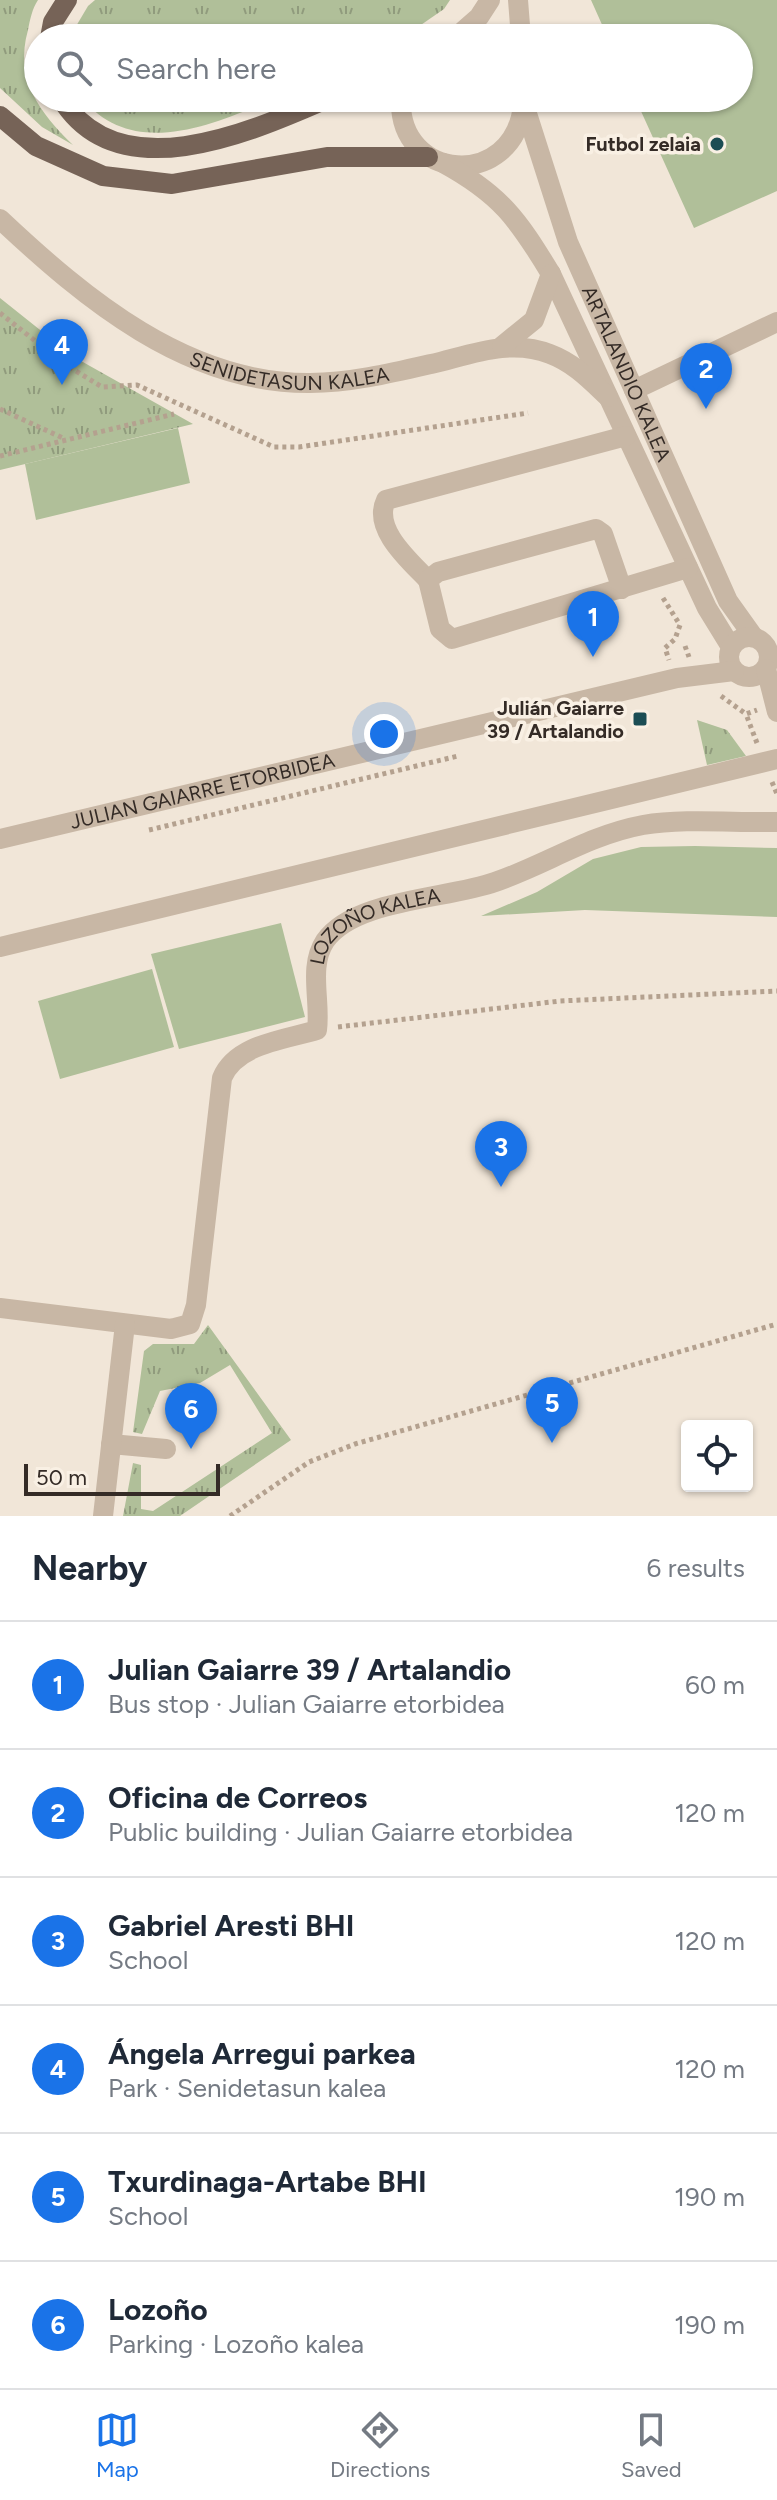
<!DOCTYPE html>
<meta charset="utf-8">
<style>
:root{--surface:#fff;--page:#f2f2f3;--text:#1f2937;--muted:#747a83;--line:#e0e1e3;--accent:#1a73e8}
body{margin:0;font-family:Figtree,sans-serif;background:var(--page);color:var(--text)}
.controls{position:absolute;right:24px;bottom:24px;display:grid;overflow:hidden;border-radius:8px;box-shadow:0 2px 6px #0004}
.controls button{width:72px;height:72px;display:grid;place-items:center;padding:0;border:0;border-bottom:2px solid var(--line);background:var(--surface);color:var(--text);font:40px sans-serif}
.scale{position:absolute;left:24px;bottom:20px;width:196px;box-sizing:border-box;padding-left:8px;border:4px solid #342b26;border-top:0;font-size:22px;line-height:28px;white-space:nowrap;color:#342b26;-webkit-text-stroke:6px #f9f0e4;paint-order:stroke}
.you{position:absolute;left:384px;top:734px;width:28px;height:28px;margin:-20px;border:6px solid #fff;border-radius:50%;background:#1a73e8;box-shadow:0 0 0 12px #1a73e833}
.badge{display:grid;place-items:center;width:52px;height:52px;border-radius:50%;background:var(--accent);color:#fff;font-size:26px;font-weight:700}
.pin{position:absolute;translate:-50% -66px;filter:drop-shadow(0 2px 4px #0008)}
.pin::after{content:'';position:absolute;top:42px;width:28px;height:24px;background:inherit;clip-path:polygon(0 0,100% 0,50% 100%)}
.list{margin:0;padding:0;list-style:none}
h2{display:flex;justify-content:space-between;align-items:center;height:104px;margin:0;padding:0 32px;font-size:34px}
h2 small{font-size:26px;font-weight:400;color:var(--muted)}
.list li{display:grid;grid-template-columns:52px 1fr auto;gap:24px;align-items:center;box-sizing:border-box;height:128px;padding:0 32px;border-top:2px solid var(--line)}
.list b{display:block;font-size:30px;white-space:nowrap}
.list p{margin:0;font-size:26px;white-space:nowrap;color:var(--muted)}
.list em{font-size:26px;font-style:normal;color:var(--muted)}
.icon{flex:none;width:44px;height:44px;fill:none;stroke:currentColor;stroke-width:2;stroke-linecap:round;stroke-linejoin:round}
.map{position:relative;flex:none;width:777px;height:1516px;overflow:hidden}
.search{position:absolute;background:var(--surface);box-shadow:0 2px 6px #0004;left:24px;right:24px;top:24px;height:88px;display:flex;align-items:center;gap:20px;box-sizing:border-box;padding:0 28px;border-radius:44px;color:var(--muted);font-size:30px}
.sheet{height:872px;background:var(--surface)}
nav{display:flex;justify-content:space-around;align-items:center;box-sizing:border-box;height:112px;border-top:2px solid var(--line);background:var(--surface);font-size:22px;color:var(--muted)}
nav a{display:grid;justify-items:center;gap:4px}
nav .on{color:var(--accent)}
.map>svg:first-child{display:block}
.grass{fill:url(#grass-tufts)}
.garden{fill:#b0bf99}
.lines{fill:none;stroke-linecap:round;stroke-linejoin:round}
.path{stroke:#b4a18f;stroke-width:5;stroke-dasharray:4 4;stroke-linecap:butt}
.minor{stroke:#c8b7a5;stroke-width:20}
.major{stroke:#766357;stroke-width:20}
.poi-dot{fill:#1c4d54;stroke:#f9f0e4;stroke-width:3}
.labels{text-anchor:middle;stroke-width:7;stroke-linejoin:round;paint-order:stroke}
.poi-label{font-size:20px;font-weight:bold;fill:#342b26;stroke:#f9f0e4;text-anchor:end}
.street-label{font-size:20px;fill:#342b26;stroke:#f9f0e4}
</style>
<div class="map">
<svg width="777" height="1516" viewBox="0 0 777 1516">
<defs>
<pattern id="grass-tufts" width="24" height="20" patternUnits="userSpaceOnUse" patternTransform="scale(2)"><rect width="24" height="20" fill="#b0bf99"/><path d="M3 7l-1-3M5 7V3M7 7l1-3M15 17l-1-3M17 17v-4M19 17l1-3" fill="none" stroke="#909b7d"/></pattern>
</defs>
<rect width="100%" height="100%" fill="#f1e6d8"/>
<g class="grass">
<path d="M 0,0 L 38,0 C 32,9 30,20 28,30 C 14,79 40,113 73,145 L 42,127 L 0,88 Z"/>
<path d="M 95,0 L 450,0 L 444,9 L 402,38 L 69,38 L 88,6 Z"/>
<path d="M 82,98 L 276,98 C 214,124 133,161 82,98 Z"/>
<path d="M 0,298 L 74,357 L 193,424 L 0,470 Z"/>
<path d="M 697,720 L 727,730 L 746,756 L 707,765 Z"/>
<path d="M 208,1325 L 291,1440 L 180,1516 L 123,1516 L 133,1463 L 141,1465 L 141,1509 L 153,1511 L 272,1433 L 230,1365 L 200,1383 L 160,1391 L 142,1434 L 133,1432 L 144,1351 L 153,1344 L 194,1344 Z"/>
</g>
<g class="garden">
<path d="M 591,0 L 777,0 L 777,191 L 694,228 L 635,98 L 739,98 L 739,38 L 608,38 Z"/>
<path d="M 178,428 L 190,483 L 36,520 L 25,464 Z"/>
<path d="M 695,846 L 777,848 L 777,917 L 585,910 L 481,916 L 537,892 L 593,859 L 641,847 Z"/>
<path d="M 281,923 L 305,1017 L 179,1049 L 151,954 Z"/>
<path d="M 152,969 L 174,1047 L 60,1079 L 38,1001 Z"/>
</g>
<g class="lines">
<g class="path">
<path d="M 0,313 L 63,363 L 102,387 L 137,385 L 274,447 L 299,447 L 528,413"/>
<path d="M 0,409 L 65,439"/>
<path d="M 0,456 L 174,414"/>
<path d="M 663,598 L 680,625 L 675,639 L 665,648 L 669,660"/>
<path d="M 685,646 L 689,657"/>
<path d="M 721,696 L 746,714"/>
<path d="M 757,743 L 746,714 L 757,710"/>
<path d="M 772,782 L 777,794"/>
<path d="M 149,830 L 458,756"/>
<path d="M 338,1027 L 560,1001 L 777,991"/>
<path d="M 230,1516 L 309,1462 L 355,1444 L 777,1324"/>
</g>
<g class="minor">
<path d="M 518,0 L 521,38"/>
<path d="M 455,38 L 479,17 L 490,0"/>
<path d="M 401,98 C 397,182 514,191 523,105"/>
<path id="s1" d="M 523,101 L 568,242 L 728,601 L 753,636"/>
<path d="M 443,163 C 500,194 518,219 551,274 L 707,608 L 731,647"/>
<path id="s2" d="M 0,219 C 85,299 187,384 310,383 C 350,383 392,373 431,364 C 470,355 510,338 550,354 C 574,363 590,380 608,397"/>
<path d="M 502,346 L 534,320 L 551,274"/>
<path d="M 634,390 L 777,322"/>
<path d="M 428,580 C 410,561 372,529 386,500 L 626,436"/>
<path d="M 622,589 L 603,534 L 596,529 L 438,572 L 428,580 L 440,629 L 452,639 L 688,568"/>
<circle cx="749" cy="657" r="20"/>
<path d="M 766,669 L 777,712"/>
<path id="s3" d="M 0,839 L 677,678 L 734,671"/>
<path d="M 0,947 L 777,759"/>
<path id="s4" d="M 0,1308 L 171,1329 L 190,1324 L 196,1305 L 222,1078 C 236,1044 284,1040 317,1030 C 321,1001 308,967 325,941 C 354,899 448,899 495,882 C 545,865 589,835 643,825 C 685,818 734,823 777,822"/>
<path d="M 111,1444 L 166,1449"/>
<path d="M 103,1516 L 125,1324"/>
</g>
<g class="major">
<path d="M 50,38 L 53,22 L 67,0"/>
<path d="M 61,98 C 118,192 253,131 329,98"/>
<path d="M 0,116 L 36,146 L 103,176 L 172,184 L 327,157 L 428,157"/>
</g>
</g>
<g class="poi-dot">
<circle cx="717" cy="144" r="8"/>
<rect x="632" y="711" width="16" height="16" rx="4"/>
</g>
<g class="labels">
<g class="poi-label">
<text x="701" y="151">Futbol zelaia</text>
<text x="624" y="715">Julián Gaiarre<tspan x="624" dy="23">39 / Artalandio</tspan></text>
</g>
<g class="street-label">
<text dy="7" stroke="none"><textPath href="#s2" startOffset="338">SENIDETASUN KALEA</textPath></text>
<text dy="7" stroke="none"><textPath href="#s1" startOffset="292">ARTALANDIO KALEA</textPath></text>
<text dy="7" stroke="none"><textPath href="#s3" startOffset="208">JULIAN GAIARRE ETORBIDEA</textPath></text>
<text dy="7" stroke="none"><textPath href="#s4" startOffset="692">LOZOÑO KALEA</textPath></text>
</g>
</g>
</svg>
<div class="controls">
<button><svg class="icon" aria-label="locate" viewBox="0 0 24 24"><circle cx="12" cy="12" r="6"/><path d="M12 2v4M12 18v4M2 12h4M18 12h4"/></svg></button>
</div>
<div class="scale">50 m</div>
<div class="you"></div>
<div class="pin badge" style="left:593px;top:657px">1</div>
<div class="pin badge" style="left:706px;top:409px">2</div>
<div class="pin badge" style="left:501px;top:1187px">3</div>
<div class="pin badge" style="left:62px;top:385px">4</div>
<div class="pin badge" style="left:552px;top:1443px">5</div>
<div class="pin badge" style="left:191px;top:1449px">6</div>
<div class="search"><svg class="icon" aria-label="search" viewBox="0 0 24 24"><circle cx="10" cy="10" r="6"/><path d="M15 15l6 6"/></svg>Search here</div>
</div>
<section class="sheet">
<h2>Nearby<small>6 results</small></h2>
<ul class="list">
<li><span class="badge">1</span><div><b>Julian Gaiarre 39 / Artalandio</b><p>Bus stop · Julian Gaiarre etorbidea</p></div><em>60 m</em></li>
<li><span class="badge">2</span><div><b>Oficina de Correos</b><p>Public building · Julian Gaiarre etorbidea</p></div><em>120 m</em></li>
<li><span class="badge">3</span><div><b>Gabriel Aresti BHI</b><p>School</p></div><em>120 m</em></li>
<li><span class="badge">4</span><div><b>Ángela Arregui parkea</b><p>Park · Senidetasun kalea</p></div><em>120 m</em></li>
<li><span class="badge">5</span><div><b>Txurdinaga-Artabe BHI</b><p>School</p></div><em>190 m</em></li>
<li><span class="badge">6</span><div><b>Lozoño</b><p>Parking · Lozoño kalea</p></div><em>190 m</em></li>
</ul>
</section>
<nav>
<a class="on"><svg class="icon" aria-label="map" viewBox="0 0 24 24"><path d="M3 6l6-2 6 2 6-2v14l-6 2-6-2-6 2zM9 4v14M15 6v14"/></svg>Map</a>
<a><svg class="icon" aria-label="directions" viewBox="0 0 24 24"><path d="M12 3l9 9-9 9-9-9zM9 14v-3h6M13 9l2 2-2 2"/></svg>Directions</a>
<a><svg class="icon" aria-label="saved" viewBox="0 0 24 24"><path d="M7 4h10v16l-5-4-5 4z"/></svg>Saved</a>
</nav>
